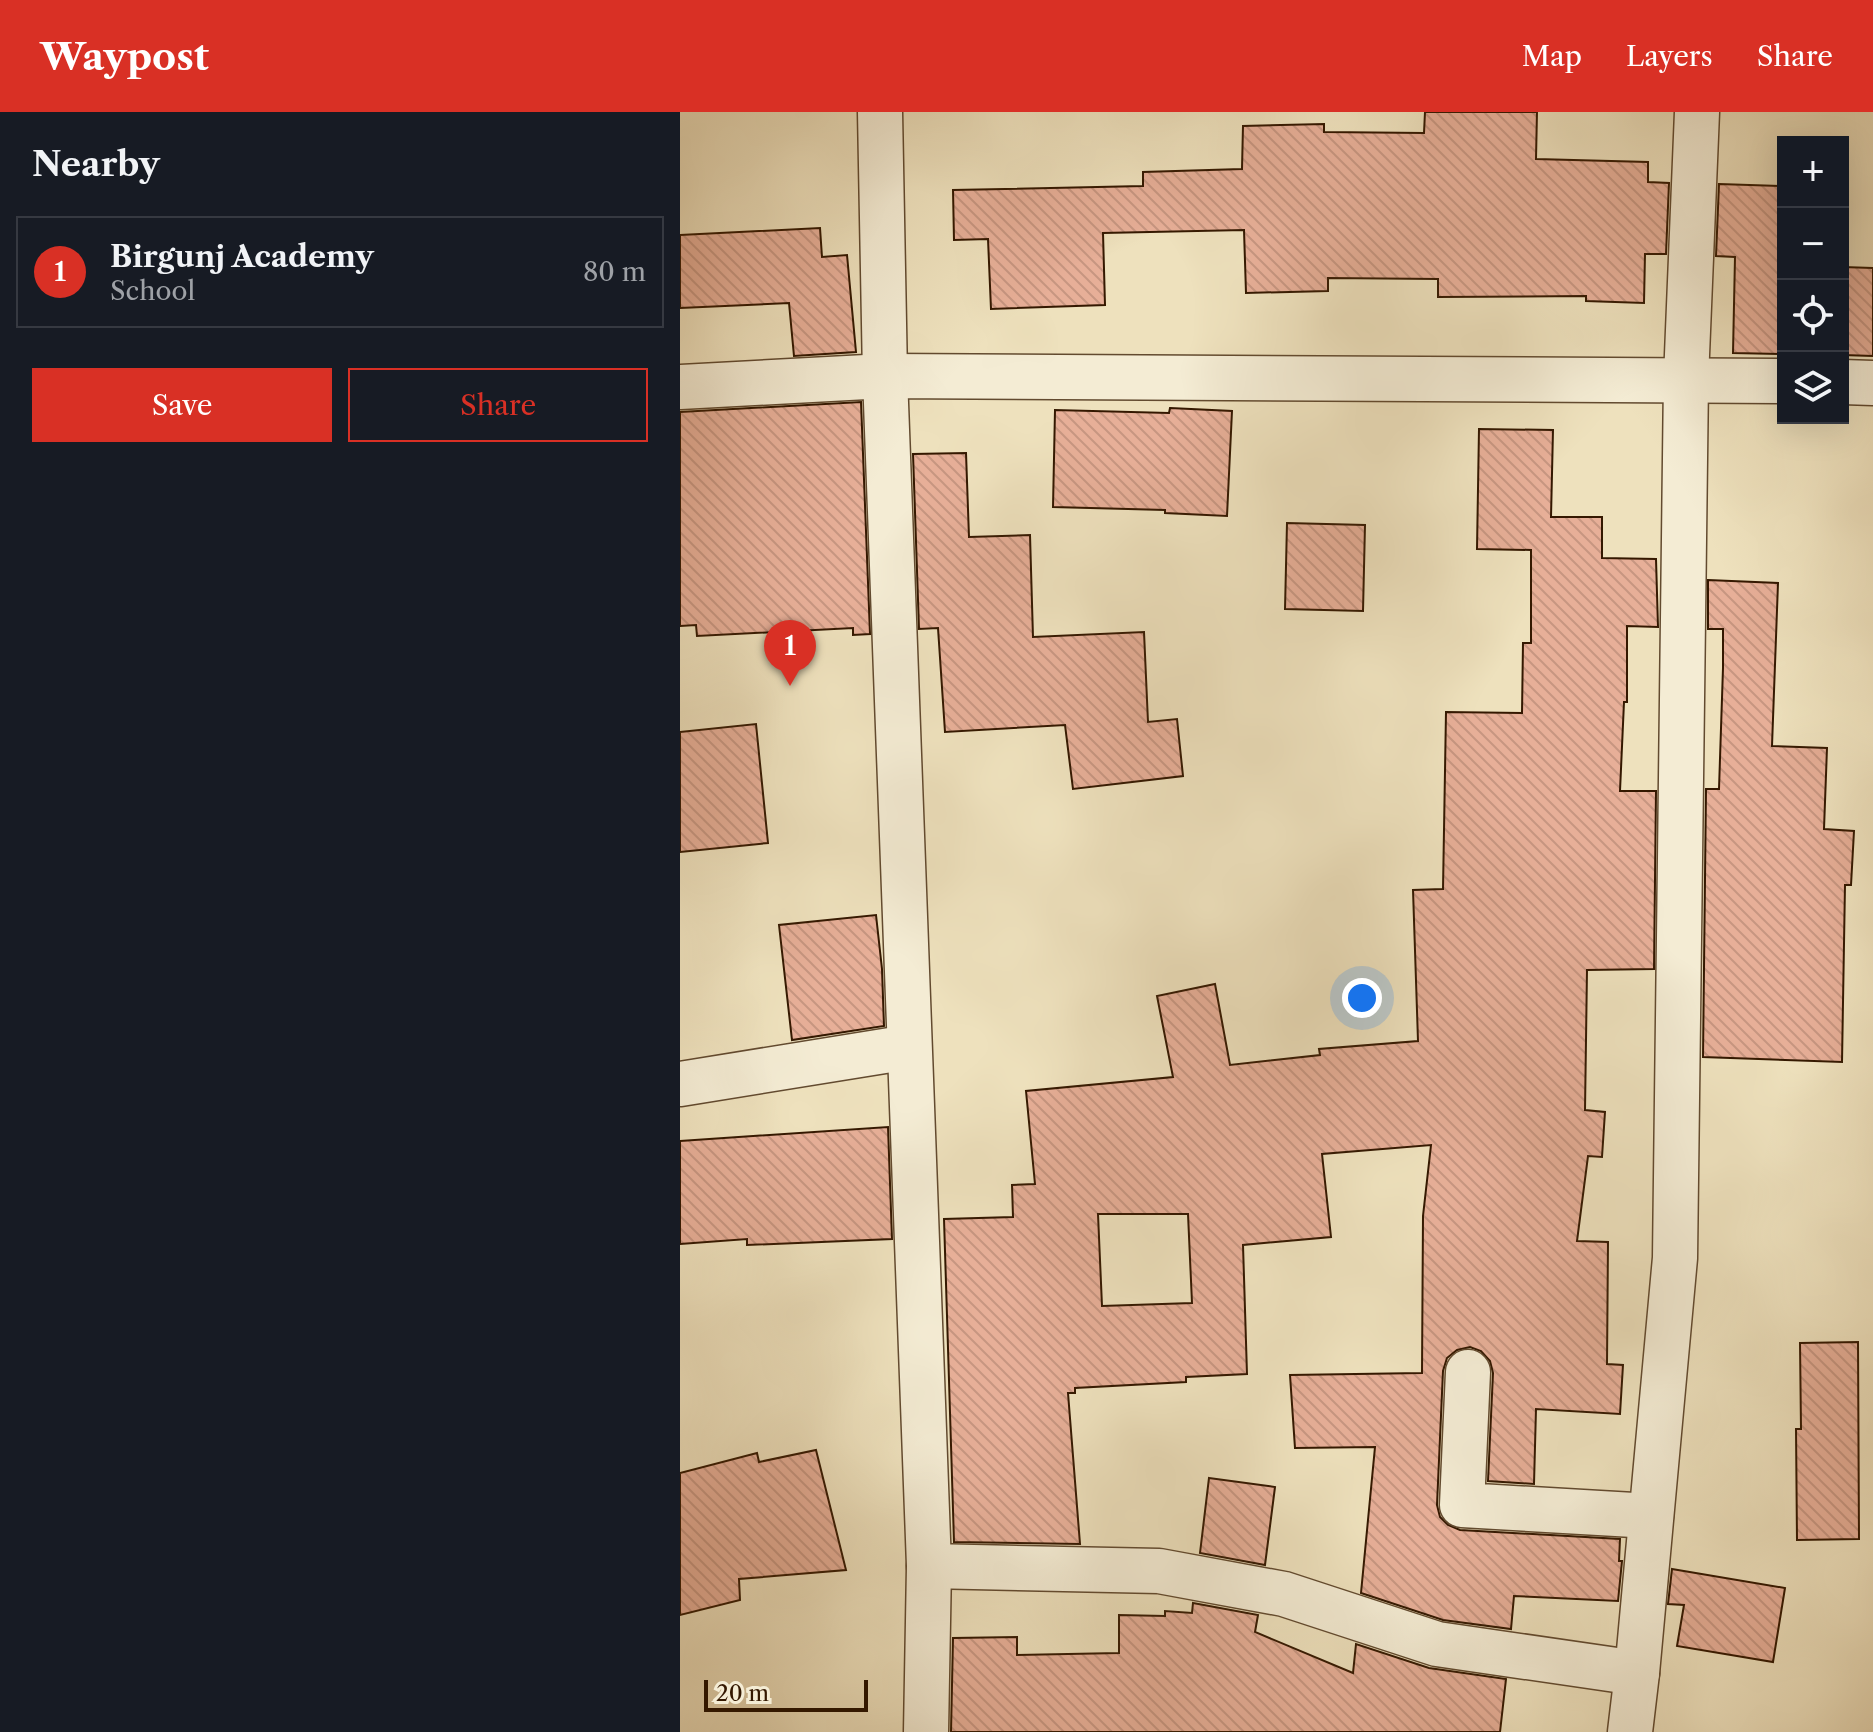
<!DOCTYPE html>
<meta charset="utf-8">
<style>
:root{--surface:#171b24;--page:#20242c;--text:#f1f3f6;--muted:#9ea1a6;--line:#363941;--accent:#d93025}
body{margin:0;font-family:"Libre Caslon Text",serif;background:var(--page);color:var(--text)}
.controls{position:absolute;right:24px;top:24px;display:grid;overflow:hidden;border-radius:0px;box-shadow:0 8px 32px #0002}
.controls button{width:72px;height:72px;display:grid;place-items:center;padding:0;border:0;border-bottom:2px solid var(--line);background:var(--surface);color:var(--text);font:40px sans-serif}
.scale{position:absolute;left:24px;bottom:20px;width:164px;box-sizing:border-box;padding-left:8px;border:4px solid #341800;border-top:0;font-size:22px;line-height:28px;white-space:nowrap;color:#341800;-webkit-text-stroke:6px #f4ecd4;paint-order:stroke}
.you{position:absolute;left:682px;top:886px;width:28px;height:28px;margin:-20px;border:6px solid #fff;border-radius:50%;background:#1a73e8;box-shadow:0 0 0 12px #1a73e833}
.badge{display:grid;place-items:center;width:52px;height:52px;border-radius:50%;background:var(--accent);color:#fff;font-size:26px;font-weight:700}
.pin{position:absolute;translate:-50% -66px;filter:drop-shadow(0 2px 4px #0008)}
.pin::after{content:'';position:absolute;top:42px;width:28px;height:24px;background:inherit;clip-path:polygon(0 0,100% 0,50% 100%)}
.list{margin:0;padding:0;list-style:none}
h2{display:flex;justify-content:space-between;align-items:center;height:104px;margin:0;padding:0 32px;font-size:34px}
h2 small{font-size:26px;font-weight:400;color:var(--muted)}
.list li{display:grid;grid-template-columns:52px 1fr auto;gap:24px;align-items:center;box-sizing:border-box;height:112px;margin:0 16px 16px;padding:0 16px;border:2px solid var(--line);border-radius:0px}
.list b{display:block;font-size:30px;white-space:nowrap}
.list p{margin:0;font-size:26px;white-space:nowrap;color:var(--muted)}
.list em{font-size:26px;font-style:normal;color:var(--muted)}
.actions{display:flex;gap:16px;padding:24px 32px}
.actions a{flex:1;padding:18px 0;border:2px solid var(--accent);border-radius:0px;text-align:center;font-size:28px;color:var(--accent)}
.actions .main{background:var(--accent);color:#fff}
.icon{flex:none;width:44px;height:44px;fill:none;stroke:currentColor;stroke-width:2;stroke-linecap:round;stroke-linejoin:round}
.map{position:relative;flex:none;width:1193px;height:1620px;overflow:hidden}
header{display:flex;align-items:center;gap:48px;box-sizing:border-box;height:112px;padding:0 40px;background:var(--accent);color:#fff}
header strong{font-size:38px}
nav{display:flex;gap:44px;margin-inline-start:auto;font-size:28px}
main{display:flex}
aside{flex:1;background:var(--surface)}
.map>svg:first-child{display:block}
.building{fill:url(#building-back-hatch);stroke:#341800;stroke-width:2;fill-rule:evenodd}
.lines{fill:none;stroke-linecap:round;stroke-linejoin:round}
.minor-casing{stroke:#624a2f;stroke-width:47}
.minor{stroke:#f4ecd4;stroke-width:44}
</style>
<header>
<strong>Waypost</strong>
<nav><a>Map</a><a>Layers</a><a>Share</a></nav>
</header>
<main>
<aside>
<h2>Nearby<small></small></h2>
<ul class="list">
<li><span class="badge">1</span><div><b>Birgunj Academy</b><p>School</p></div><em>80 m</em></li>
</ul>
<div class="actions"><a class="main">Save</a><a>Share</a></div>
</aside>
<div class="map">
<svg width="1193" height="1620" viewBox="0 0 1193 1620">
<defs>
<pattern id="building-back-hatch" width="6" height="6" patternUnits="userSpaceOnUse" patternTransform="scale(2)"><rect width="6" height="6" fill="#e7af98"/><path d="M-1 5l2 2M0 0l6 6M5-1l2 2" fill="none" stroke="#c79681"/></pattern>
</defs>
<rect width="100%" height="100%" fill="#eee1bd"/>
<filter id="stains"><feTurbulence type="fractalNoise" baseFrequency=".0025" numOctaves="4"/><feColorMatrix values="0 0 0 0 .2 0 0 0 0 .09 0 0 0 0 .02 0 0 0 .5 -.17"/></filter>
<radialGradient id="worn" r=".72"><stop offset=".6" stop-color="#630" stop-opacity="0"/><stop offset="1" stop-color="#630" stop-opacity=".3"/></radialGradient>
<g class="building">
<path d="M 745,0 L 857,0 L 856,47 L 968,50 L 968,70 L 989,71 L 986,142 L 965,142 L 964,191 L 906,189 L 906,184 L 758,185 L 758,167 L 648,166 L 648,179 L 566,181 L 564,118 L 423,121 L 425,193 L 311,197 L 308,127 L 274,128 L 273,78 L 463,74 L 463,60 L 562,57 L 563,14 L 644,12 L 644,20 L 744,21 Z"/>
<path d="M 1039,72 L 1103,74 L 1103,242 L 1053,241 L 1055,145 L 1036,144 Z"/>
<path d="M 140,116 L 142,145 L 167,143 L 176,240 L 114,244 L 109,191 L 0,196 L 0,123 Z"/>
<path d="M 1163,155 L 1193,156 L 1193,244 L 1163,243 Z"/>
<path d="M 181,290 L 190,522 L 173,523 L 173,516 L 17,524 L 16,513 L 0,514 L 0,300 Z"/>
<path d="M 490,296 L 552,299 L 547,404 L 485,401 L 485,398 L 373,395 L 375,298 L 489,301 Z"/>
<path d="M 799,317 L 873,318 L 871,405 L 922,405 L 922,446 L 976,447 L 978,515 L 947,514 L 947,590 L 944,590 L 940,679 L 976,679 L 974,857 L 907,858 L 905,998 L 925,1000 L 922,1045 L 908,1044 L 897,1129 L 928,1130 L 927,1252 L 943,1253 L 940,1302 L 856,1297 L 854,1372 L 808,1369 L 813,1261 L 810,1249 L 801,1239 L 790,1235 L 777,1238 L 767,1246 L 763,1259 L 757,1393 L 760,1405 L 768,1413 L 780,1418 L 940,1427 L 939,1449 L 942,1449 L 938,1489 L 834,1484 L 831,1517 L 763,1508 L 681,1481 L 695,1335 L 615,1336 L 610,1263 L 742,1261 L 743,1104 L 751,1033 L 642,1042 L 651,1125 L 563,1133 L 567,1262 L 506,1265 L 506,1270 L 395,1276 L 395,1281 L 388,1281 L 400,1432 L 274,1430 L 264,1107 L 333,1105 L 332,1073 L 355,1072 L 346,979 L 493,965 L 477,884 L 535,872 L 550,953 L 640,943 L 639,937 L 738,929 L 733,778 L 763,777 L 766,600 L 842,601 L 843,531 L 851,531 L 851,438 L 797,437 ZM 418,1102 L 508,1102 L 512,1191 L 422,1194 Z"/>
<path d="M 286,341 L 289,425 L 350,423 L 353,525 L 464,520 L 468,610 L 497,607 L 503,664 L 393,677 L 385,613 L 265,620 L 258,516 L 239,517 L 233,342 Z"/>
<path d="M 607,411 L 685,413 L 683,499 L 605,497 Z"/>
<path d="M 1028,468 L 1098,471 L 1092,634 L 1147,636 L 1144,717 L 1174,719 L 1171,773 L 1165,773 L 1162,950 L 1023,945 L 1026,677 L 1039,677 L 1043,556 L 1043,517 L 1028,517 Z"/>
<path d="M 76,612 L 88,731 L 0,740 L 0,620 Z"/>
<path d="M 196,803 L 202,857 L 204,914 L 112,928 L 99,813 Z"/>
<path d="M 208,1015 L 212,1127 L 67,1133 L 67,1127 L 0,1132 L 0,1029 Z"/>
<path d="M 1178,1230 L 1179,1427 L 1117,1428 L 1116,1317 L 1121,1317 L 1120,1231 Z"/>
<path d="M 136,1338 L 166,1458 L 59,1467 L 60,1488 L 0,1503 L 0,1361 L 77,1341 L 79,1350 Z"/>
<path d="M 529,1366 L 595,1375 L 585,1453 L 520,1441 Z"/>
<path d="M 992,1457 L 1105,1476 L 1093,1550 L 997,1534 L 1004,1493 L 988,1492 Z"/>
<path d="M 513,1491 L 578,1503 L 575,1520 L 673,1561 L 676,1532 L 749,1556 L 826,1567 L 820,1620 L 271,1620 L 273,1526 L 337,1525 L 337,1543 L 439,1541 L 439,1503 L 485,1504 L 485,1499 L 512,1501 Z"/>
</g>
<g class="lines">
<defs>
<g id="minor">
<path d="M 200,0 L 205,264 L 249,1454 L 246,1620"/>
<path d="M 1163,270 L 1193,271"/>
<path d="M 0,275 L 205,264 L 1103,269"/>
<path d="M 0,972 L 229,935"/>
<path d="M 788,1260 L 782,1393 L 971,1404"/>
<path d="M 249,1454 L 479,1459 L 604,1482 L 757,1532 L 957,1561"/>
<path d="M 950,1620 L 957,1561 L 995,1146 L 1006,267 L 1017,0"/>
</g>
</defs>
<use href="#minor" class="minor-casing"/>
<use href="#minor" class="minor"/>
</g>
<rect width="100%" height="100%" filter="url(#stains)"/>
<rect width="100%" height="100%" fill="url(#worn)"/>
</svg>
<div class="controls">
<button>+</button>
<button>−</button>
<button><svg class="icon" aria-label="locate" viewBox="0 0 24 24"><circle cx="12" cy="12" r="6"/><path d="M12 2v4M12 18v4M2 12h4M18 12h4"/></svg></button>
<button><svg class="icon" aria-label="layers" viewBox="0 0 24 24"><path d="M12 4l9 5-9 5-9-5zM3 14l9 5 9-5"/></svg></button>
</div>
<div class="scale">20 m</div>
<div class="you"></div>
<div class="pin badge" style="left:110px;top:574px">1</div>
</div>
</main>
